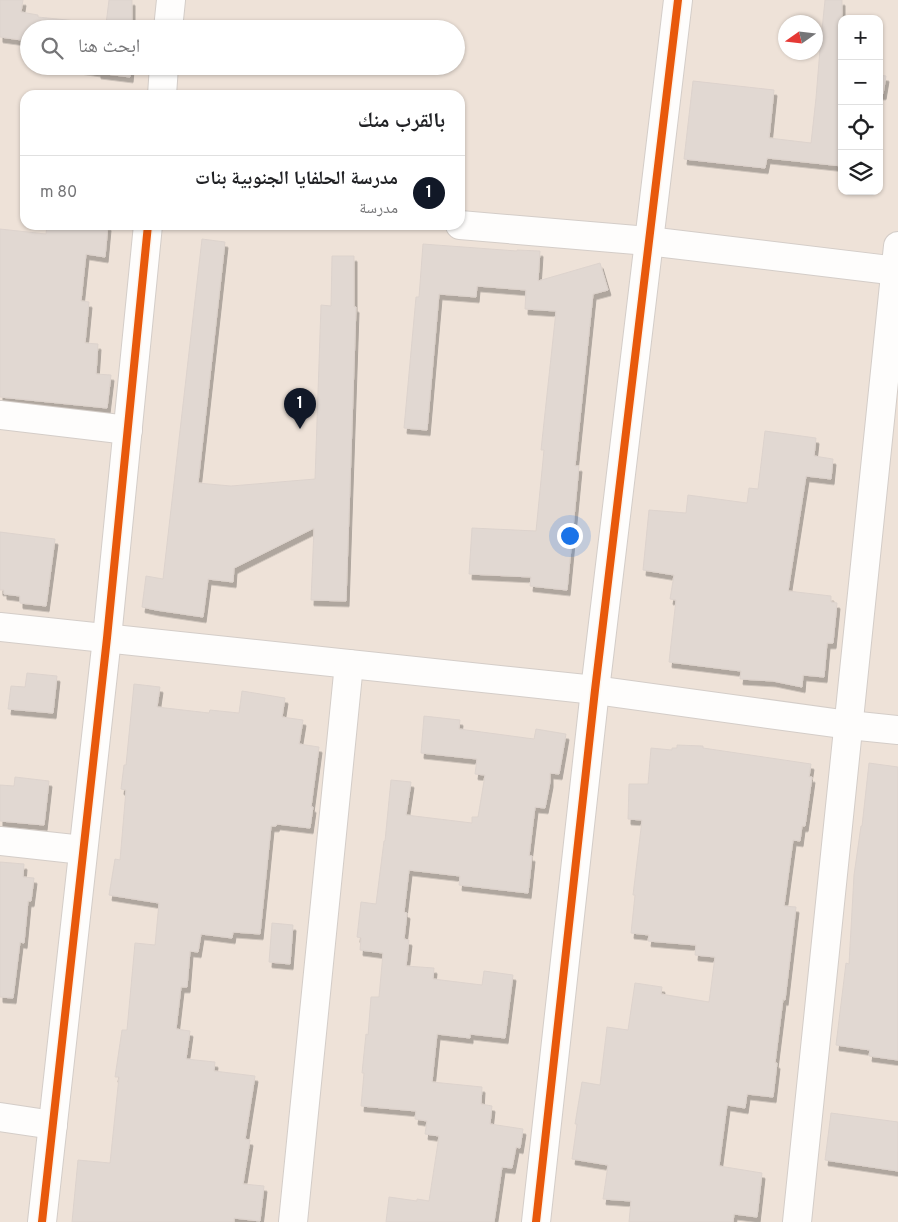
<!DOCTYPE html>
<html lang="ar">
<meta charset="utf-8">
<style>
:root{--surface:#fff;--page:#f6f6f6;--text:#202124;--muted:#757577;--line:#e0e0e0;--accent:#111827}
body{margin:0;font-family:Overpass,"Noto Naskh Arabic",sans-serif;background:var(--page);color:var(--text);direction:rtl}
.controls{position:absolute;right:15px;top:15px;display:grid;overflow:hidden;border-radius:10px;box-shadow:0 1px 4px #0004}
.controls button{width:45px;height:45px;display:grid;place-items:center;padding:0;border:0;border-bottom:1px solid var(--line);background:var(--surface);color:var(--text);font:25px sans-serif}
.compass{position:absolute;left:778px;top:15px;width:45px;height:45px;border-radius:50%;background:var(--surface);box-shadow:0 1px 4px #0004;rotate:256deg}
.you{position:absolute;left:569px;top:535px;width:18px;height:18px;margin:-12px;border:4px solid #fff;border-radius:50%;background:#1a73e8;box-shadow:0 0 0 8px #1a73e833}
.badge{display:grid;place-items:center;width:32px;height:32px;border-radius:50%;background:var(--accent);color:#fff;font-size:16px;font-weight:700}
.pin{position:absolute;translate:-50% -41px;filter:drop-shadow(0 1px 2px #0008)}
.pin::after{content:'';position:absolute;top:26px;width:18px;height:15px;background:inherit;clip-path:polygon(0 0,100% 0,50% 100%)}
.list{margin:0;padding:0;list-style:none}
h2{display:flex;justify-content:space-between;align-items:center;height:65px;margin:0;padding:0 20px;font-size:21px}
h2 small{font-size:16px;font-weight:400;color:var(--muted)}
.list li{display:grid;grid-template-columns:32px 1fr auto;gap:15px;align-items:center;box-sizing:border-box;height:75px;padding:0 20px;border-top:1px solid var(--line)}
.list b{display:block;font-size:19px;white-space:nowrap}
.list p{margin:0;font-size:16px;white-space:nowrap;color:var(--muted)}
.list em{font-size:16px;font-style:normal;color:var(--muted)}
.icon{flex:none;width:28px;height:28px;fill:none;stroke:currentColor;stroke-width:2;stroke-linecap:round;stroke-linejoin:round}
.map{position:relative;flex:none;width:898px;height:1222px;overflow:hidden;direction:ltr}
.search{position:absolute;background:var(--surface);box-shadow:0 1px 4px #0004;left:20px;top:20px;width:445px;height:55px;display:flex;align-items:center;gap:12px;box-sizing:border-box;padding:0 18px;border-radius:28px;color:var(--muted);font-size:19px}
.panel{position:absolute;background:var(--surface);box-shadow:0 1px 4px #0004;left:20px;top:90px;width:445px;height:140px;border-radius:15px;direction:rtl}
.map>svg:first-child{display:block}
.residential{fill:#eee2d8;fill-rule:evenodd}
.building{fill:#e1d8d2;stroke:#ddd3cd;filter:url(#shadow)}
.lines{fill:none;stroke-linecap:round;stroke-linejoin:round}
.minor-casing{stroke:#d4cdc8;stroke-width:30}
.minor{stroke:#fefdfc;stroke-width:28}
.cycleway-casing{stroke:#fdf4eb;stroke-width:11}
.cycleway{stroke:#e8590c;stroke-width:8}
</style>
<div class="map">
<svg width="898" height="1222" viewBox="0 0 898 1222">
<defs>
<filter id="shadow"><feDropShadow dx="3" dy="5.5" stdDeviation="0" flood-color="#0004"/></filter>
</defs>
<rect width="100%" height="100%" fill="#f5f0ea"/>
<path class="residential" d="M 0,0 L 898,0 L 898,1222 L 0,1222 ZM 842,19 L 879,19 L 879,191 L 842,191 ZM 786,22 L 816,22 L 816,52 L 786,52 ZM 29,29 L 456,29 L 456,66 L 29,66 ZM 25,95 L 460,95 L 460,225 L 25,225 Z"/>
<g class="building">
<path d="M 0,0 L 23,0 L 21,12 L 38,15 L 38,17 L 106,24 L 109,0 L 132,0 L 132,29 L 29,29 L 29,41 L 0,37 Z"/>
<path d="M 825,0 L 842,0 L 842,166 L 767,158 L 765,168 L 684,159 L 693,81 L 774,90 L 769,138 L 811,143 L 816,98 L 820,49 Z"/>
<path d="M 63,66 L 131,66 L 130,77 L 98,73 L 98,71 Z"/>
<path d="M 879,75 L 886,76 L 883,94 L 879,94 Z"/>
<path d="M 47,225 L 108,225 L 105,257 L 86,254 L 81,301 L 89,302 L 85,343 L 98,344 L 96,374 L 111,375 L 107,408 L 0,397 L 0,229 L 46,234 Z"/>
<path d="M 202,239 L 225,242 L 198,483 L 231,486 L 315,479 L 321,305 L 331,306 L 332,256 L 354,256 L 354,307 L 356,307 L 346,601 L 311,600 L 314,528 L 234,568 L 233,582 L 208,579 L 203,617 L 156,610 L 142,607 L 146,576 L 163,579 Z"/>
<path d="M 423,244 L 517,251 L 517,250 L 540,251 L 538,281 L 600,263 L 608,290 L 593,294 L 575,466 L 579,466 L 567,590 L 530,586 L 531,577 L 469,574 L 472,528 L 536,531 L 544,450 L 541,450 L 556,311 L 525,309 L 526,290 L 477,286 L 476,297 L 439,294 L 427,430 L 404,428 L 416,297 L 419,297 Z"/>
<path d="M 765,431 L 816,438 L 814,456 L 833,459 L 831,479 L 806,476 L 788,591 L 831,596 L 831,602 L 837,603 L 833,643 L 827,643 L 824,677 L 803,675 L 802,687 L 773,681 L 740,679 L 741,671 L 669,662 L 676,600 L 670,599 L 674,575 L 643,570 L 649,510 L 686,513 L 688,495 L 747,503 L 749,488 L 758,489 Z"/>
<path d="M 0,532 L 55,539 L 46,606 L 20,603 L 20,596 L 4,594 L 4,590 L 0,590 Z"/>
<path d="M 27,673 L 57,676 L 53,713 L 8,709 L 11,686 L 25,687 Z"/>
<path d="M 134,684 L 160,687 L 157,707 L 209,713 L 210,710 L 239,713 L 242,691 L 285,698 L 282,717 L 303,720 L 299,744 L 319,747 L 311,807 L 313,807 L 310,828 L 277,824 L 276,826 L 271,826 L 260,934 L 233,932 L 232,938 L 201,934 L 198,952 L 190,951 L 187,987 L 181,987 L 176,1029 L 190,1031 L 186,1059 L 215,1062 L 214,1071 L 255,1076 L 245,1139 L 250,1140 L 243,1184 L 264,1186 L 260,1221 L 234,1218 L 234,1222 L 72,1222 L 78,1160 L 110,1163 L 119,1077 L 115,1077 L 122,1030 L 127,1030 L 135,943 L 155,945 L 159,903 L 109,895 L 115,859 L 120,860 L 126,790 L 121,789 L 124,765 L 126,765 Z"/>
<path d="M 424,716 L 460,720 L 459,729 L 534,739 L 536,729 L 566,734 L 559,774 L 550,773 L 550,782 L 545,808 L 535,807 L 529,856 L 532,856 L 528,893 L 459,885 L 460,876 L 409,870 L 404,912 L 407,913 L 404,939 L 409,940 L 406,966 L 434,968 L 433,979 L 482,985 L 484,971 L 513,975 L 505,1038 L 470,1034 L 470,1038 L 437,1034 L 432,1082 L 482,1087 L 481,1104 L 492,1106 L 490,1124 L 523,1129 L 520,1148 L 516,1147 L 512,1168 L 502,1167 L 494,1222 L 386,1222 L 389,1197 L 417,1201 L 417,1199 L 429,1201 L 439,1136 L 425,1134 L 427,1121 L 415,1119 L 416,1111 L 361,1106 L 364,1073 L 362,1073 L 366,1034 L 368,1035 L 371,997 L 379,997 L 383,953 L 360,950 L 361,938 L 357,937 L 361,902 L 376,904 L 384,841 L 385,841 L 391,780 L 411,782 L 406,815 L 472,823 L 472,817 L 478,817 L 485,775 L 475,774 L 477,759 L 421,753 Z"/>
<path d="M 677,745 L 703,746 L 703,748 L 811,764 L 809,777 L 812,777 L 805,826 L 802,826 L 800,841 L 793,840 L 784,906 L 796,907 L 785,1000 L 783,999 L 775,1063 L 777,1063 L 773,1097 L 747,1094 L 745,1108 L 727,1105 L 719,1166 L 762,1173 L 757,1217 L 734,1214 L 733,1222 L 629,1222 L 631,1201 L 603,1199 L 608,1165 L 572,1159 L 577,1124 L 575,1124 L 582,1082 L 600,1085 L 607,1027 L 628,1030 L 635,983 L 662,987 L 661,994 L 709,1002 L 715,957 L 695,955 L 696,945 L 648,941 L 649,935 L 631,933 L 635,895 L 633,895 L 642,820 L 628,819 L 629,784 L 648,784 L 651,748 L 672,750 L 672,748 L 677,748 Z"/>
<path d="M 869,763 L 898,767 L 898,1060 L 869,1056 L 870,1050 L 836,1045 L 846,963 L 849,964 L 854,875 L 861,826 L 862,826 Z"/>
<path d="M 15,777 L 49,781 L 44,825 L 0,821 L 0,785 L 14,786 Z"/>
<path d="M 0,862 L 24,864 L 23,877 L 34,878 L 31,901 L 28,901 L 24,943 L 20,942 L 13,998 L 0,997 Z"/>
<path d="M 272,923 L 293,925 L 290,964 L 269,962 Z"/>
<path d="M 831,1113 L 898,1122 L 898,1171 L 825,1160 Z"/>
</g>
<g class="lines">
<defs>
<g id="minor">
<path d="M 168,29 L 171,0"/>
<path d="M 162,95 L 164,66"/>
<path d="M 460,225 L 648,241 L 898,271"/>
<path d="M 0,415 L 128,430"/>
<path d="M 0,627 L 595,690 L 849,725 L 898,730"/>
<path d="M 0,841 L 83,850"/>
<path d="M 0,1117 L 53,1125"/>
<path d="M 42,1222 L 107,638 L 148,225"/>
<path d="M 293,1222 L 349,664"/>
<path d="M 536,1222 L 595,690 L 678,0"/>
<path d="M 797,1222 L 898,246"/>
</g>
</defs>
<use href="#minor" class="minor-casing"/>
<use href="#minor" class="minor"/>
<defs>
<g id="cycleway">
<path d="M 42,1222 L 107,638 L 148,225"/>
<path d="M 536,1222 L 595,690 L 678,0"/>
</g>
</defs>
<use href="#cycleway" class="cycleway-casing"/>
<use href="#cycleway" class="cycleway"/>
</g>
</svg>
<div class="controls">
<button>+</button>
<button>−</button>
<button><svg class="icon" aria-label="locate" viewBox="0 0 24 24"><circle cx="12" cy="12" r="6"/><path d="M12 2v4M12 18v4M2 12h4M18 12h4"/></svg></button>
<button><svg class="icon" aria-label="layers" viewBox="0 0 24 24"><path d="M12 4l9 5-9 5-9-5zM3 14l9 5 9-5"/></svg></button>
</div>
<svg class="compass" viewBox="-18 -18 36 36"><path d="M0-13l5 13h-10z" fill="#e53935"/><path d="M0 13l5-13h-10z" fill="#757577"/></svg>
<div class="you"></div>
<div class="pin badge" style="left:300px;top:429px">1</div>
<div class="search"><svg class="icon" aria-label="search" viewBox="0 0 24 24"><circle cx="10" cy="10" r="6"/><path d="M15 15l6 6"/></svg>ابحث هنا</div>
<section class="panel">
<h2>بالقرب منك<small></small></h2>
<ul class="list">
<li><span class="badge">1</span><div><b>مدرسة الحلفايا الجنوبية بنات</b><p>مدرسة</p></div><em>80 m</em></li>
</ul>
</section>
</div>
